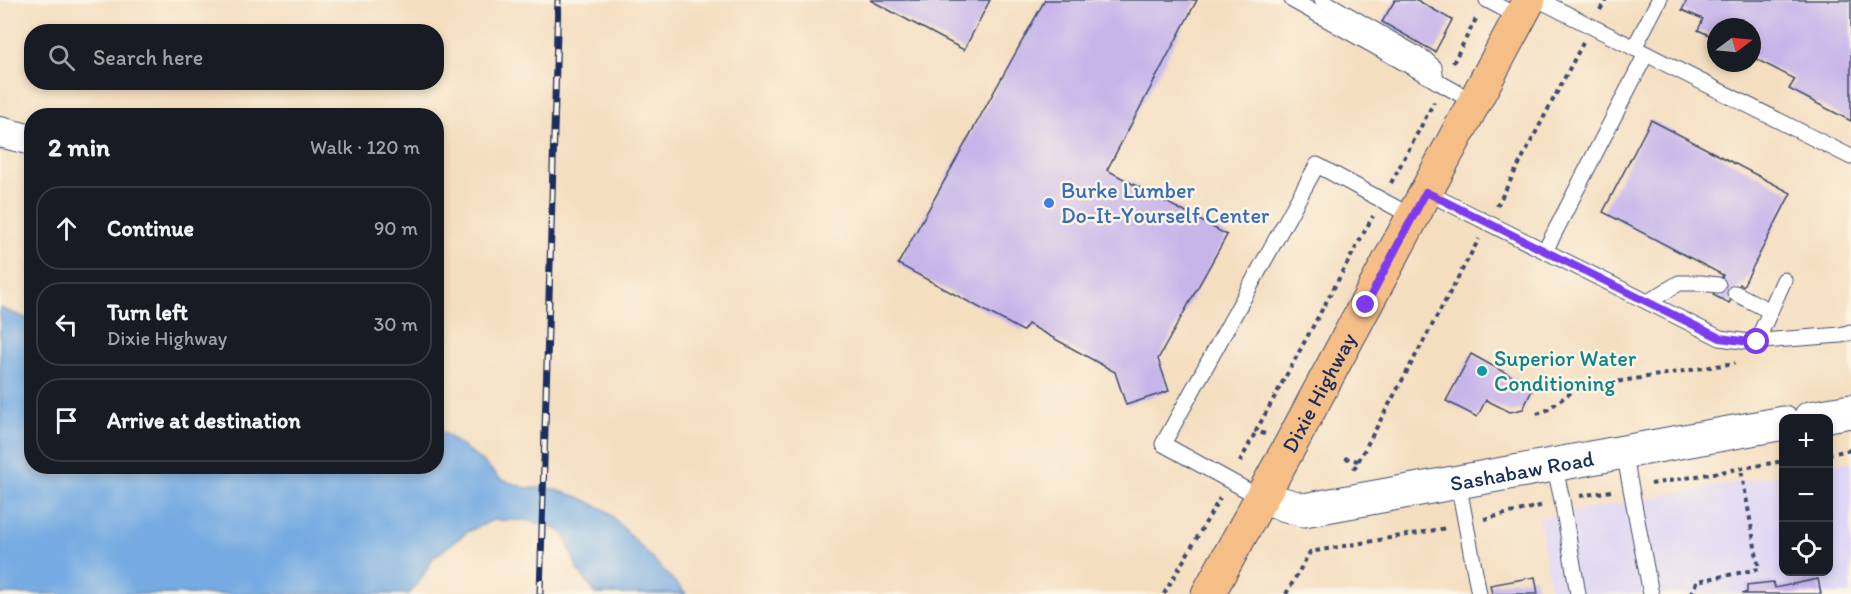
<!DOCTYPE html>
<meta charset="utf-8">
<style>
:root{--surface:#171b24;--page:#242831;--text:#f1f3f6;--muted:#9ea1a6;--line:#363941}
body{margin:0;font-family:Itim,sans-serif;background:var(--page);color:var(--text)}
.controls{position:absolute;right:18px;bottom:18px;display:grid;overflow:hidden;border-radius:12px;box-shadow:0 3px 9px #0003}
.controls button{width:54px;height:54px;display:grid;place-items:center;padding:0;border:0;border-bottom:2px solid var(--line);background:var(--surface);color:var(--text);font:30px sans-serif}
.compass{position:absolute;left:1707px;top:18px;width:54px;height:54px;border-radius:50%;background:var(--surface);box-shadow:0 3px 9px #0003;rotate:74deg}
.stop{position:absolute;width:18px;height:18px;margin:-14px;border:4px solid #7c3aed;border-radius:50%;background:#fff}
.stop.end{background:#7c3aed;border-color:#fff;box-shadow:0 2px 6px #0008}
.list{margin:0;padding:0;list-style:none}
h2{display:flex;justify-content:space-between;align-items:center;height:78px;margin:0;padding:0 24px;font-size:26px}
h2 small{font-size:20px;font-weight:400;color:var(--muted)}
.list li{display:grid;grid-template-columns:39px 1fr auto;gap:18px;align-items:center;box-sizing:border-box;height:84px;margin:0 12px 12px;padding:0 12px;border:2px solid var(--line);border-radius:24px}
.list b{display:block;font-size:22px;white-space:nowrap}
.list p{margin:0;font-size:20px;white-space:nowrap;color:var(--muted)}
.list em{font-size:20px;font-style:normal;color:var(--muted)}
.icon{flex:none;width:33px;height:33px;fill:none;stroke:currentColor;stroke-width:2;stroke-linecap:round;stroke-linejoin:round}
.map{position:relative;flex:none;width:1851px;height:594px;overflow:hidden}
.search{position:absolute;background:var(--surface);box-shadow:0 3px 9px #0003;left:24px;top:24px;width:420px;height:66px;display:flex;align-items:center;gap:15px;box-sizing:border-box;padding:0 21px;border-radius:24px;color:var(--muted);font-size:22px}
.panel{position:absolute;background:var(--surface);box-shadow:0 3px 9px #0003;left:24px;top:108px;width:420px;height:366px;border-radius:24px}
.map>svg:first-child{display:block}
.built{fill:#ddd5f6}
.water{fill:#74aae2;stroke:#486ca0;stroke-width:1.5}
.building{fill:#c7b5ea}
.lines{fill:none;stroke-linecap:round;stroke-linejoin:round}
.service-casing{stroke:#3c496d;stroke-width:17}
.minor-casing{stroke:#3c496d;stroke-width:32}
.tertiary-casing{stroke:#3c496d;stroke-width:35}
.primary-casing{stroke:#3c496d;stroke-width:35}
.path{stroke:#3c496d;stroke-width:4;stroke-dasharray:4.5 4.5;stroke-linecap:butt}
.service{stroke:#fff;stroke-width:15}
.minor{stroke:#fff;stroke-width:30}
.tertiary{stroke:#fff;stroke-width:33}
.primary{stroke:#f6be87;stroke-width:33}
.rail-casing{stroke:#1b2f5e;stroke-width:7}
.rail{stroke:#fcf5e5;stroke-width:4.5;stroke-dasharray:14;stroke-linecap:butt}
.route{stroke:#7c3aed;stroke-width:8}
.shop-dot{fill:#3f7fe0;stroke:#fcf5e5;stroke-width:2}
.culture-dot{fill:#0f9aa8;stroke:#fcf5e5;stroke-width:2}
.labels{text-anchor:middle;stroke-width:5;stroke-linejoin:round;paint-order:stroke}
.shop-label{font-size:22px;fill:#366cbe;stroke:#fcf5e5;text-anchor:start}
.culture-label{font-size:22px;fill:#0d838f;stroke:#fcf5e5;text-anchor:start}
.street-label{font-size:22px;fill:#1b2f5e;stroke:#fcf5e5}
</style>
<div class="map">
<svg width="1851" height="594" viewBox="0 0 1851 594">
<rect width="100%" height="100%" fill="#fcf5e5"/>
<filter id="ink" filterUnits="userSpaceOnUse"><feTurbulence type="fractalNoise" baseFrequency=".0167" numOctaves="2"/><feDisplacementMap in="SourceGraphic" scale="12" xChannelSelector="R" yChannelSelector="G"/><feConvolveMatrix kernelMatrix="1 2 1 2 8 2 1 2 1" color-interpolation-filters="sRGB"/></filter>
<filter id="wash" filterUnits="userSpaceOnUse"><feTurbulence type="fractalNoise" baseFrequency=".008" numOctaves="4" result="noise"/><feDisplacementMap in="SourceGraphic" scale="24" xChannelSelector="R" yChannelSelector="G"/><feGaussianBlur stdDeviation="1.35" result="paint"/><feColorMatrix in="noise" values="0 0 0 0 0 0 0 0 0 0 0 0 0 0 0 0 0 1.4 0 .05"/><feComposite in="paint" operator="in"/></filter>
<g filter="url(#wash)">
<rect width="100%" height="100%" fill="#f4dec0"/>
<path class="built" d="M 1851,461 L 1851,594 L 1551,594 L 1539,518 L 1783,474 L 1784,572 L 1828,572 L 1829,465 Z"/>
<path class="water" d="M 0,308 L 31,320 L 32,466 L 436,466 L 437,428 L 483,462 L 500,479 L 526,488 L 549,488 L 579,497 L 607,511 L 686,594 L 596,594 L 578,570 L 564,534 L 552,526 L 524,520 L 493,520 L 467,532 L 433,558 L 421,579 L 409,594 L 0,594 Z"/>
<g id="blocks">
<g class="building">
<path d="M 870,0 L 990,0 L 964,50 Z"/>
<path d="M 1045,0 L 1197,0 L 1107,170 L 1227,235 L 1158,359 L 1169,391 L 1126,405 L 1115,372 L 1028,324 L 1023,331 L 898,264 Z"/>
<path d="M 1395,0 L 1417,0 L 1452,20 L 1435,52 L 1382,22 Z"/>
<path d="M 1687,0 L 1851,0 L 1851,121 L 1789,89 L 1795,79 L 1752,57 L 1752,27 L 1716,27 L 1716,38 L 1698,30 L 1703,19 L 1682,10 Z"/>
<path d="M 1651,120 L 1791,193 L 1743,286 L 1740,284 L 1729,303 L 1713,295 L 1723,275 L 1603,212 Z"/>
<path d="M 1471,354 L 1533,388 L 1523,409 L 1510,412 L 1486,400 L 1477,417 L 1446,401 Z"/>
<path d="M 1535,577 L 1538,594 L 1492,594 L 1490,585 Z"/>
<path d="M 1818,579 L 1821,594 L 1742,594 L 1747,592 L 1747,585 L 1773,582 L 1775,588 Z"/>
</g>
</g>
</g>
<g filter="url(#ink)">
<use href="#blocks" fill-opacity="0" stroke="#3c496d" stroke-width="1.5"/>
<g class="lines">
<defs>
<g id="service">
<path d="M 1292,0 L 1474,102"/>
<path d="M 1322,0 L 1425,59 L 1434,67 L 1436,81"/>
<path d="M 1487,0 L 1519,17"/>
<path d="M 1539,0 L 1851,157"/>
<path d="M 1634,48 L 1659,0"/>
<path d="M 1426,192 L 1720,338 L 1749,342 L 1841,335 L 1851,332"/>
<path d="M 1545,251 L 1646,54"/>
<path d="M 1735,293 L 1770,311"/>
<path d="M 1648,302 L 1679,283 L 1701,283 L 1718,285"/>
<path d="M 1757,341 L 1784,280"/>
<path d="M 1624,452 L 1651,594"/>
<path d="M 1554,464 L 1562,500 L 1578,594"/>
<path d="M 1458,482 L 1479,594"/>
<path d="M 1261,498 L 1163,444 L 1317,165 L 1413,217"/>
</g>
<path id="minor" d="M 0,132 L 32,140"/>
<g id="tertiary">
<path d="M 1810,418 L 1851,411"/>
<path id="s1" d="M 1261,498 L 1304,510 L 1784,423"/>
</g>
<g id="primary">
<path id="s2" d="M 1208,594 L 1292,442 L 1529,0"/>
</g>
</defs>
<use href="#service" class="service-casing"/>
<use href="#minor" class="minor-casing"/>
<use href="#tertiary" class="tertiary-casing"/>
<use href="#primary" class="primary-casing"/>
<g class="path">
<path d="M 1600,10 L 1606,0"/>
<path d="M 1453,63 L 1477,17"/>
<path d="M 1391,183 L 1434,102"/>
<path d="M 1497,206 L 1583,43"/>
<path d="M 1537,414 L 1547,410 L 1577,388 L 1735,363"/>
<path d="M 1265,434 L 1256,431 L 1373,216"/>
<path d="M 1828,454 L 1851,450"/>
<path d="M 1345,458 L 1358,461"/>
<path d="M 1240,462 L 1256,431"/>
<path d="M 1354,469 L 1479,239"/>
<path d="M 1651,484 L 1784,461"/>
<path d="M 1580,496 L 1611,491"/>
<path d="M 1484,519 L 1544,505"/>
<path d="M 1164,594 L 1220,498"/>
<path d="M 1286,594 L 1310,552 L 1447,528"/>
<path d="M 1691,594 L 1698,581 L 1759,569 L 1741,469"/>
</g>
<use href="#service" class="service"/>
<use href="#minor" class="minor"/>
<use href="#tertiary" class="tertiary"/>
<use href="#primary" class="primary"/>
<defs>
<path id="rail" d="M 540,594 L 558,0"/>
</defs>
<use href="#rail" class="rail-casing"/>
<use href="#rail" class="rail"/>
</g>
</g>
<g class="lines" filter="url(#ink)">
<path class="route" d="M 1366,305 L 1426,192 L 1720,338 L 1749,342 L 1757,342"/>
</g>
<circle class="shop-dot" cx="1049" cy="203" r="6"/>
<circle class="culture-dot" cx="1482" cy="371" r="6"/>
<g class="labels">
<g class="shop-label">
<text x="1061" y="198">Burke Lumber<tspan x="1061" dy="25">Do-It-Yourself Center</tspan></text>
</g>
<g class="culture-label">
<text x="1494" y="366">Superior Water<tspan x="1494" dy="25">Conditioning</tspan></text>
</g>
<g class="street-label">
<text dy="8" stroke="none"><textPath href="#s2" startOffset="230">Dixie Highway</textPath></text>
<text dy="8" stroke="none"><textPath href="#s1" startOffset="266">Sashabaw Road</textPath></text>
</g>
</g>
</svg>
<div class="controls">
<button>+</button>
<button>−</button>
<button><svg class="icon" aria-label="locate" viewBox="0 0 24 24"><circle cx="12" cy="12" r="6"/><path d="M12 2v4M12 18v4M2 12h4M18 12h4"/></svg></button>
</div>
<svg class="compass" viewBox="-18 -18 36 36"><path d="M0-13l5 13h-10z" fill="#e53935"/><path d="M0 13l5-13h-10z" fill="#9ea1a6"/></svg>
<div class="stop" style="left:1757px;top:342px"></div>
<div class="stop end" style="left:1366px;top:305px"></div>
<div class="search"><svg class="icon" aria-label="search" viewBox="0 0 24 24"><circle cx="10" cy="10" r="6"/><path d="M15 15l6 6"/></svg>Search here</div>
<section class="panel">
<h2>2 min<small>Walk · 120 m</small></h2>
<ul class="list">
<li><svg class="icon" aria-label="ahead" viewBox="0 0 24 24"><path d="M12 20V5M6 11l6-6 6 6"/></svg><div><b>Continue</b></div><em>90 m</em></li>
<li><svg class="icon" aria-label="left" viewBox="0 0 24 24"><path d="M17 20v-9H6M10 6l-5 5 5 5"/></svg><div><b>Turn left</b><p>Dixie Highway</p></div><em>30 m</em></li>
<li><svg class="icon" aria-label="arrive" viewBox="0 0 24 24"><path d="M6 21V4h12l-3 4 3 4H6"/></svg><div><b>Arrive at destination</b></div></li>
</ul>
</section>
</div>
